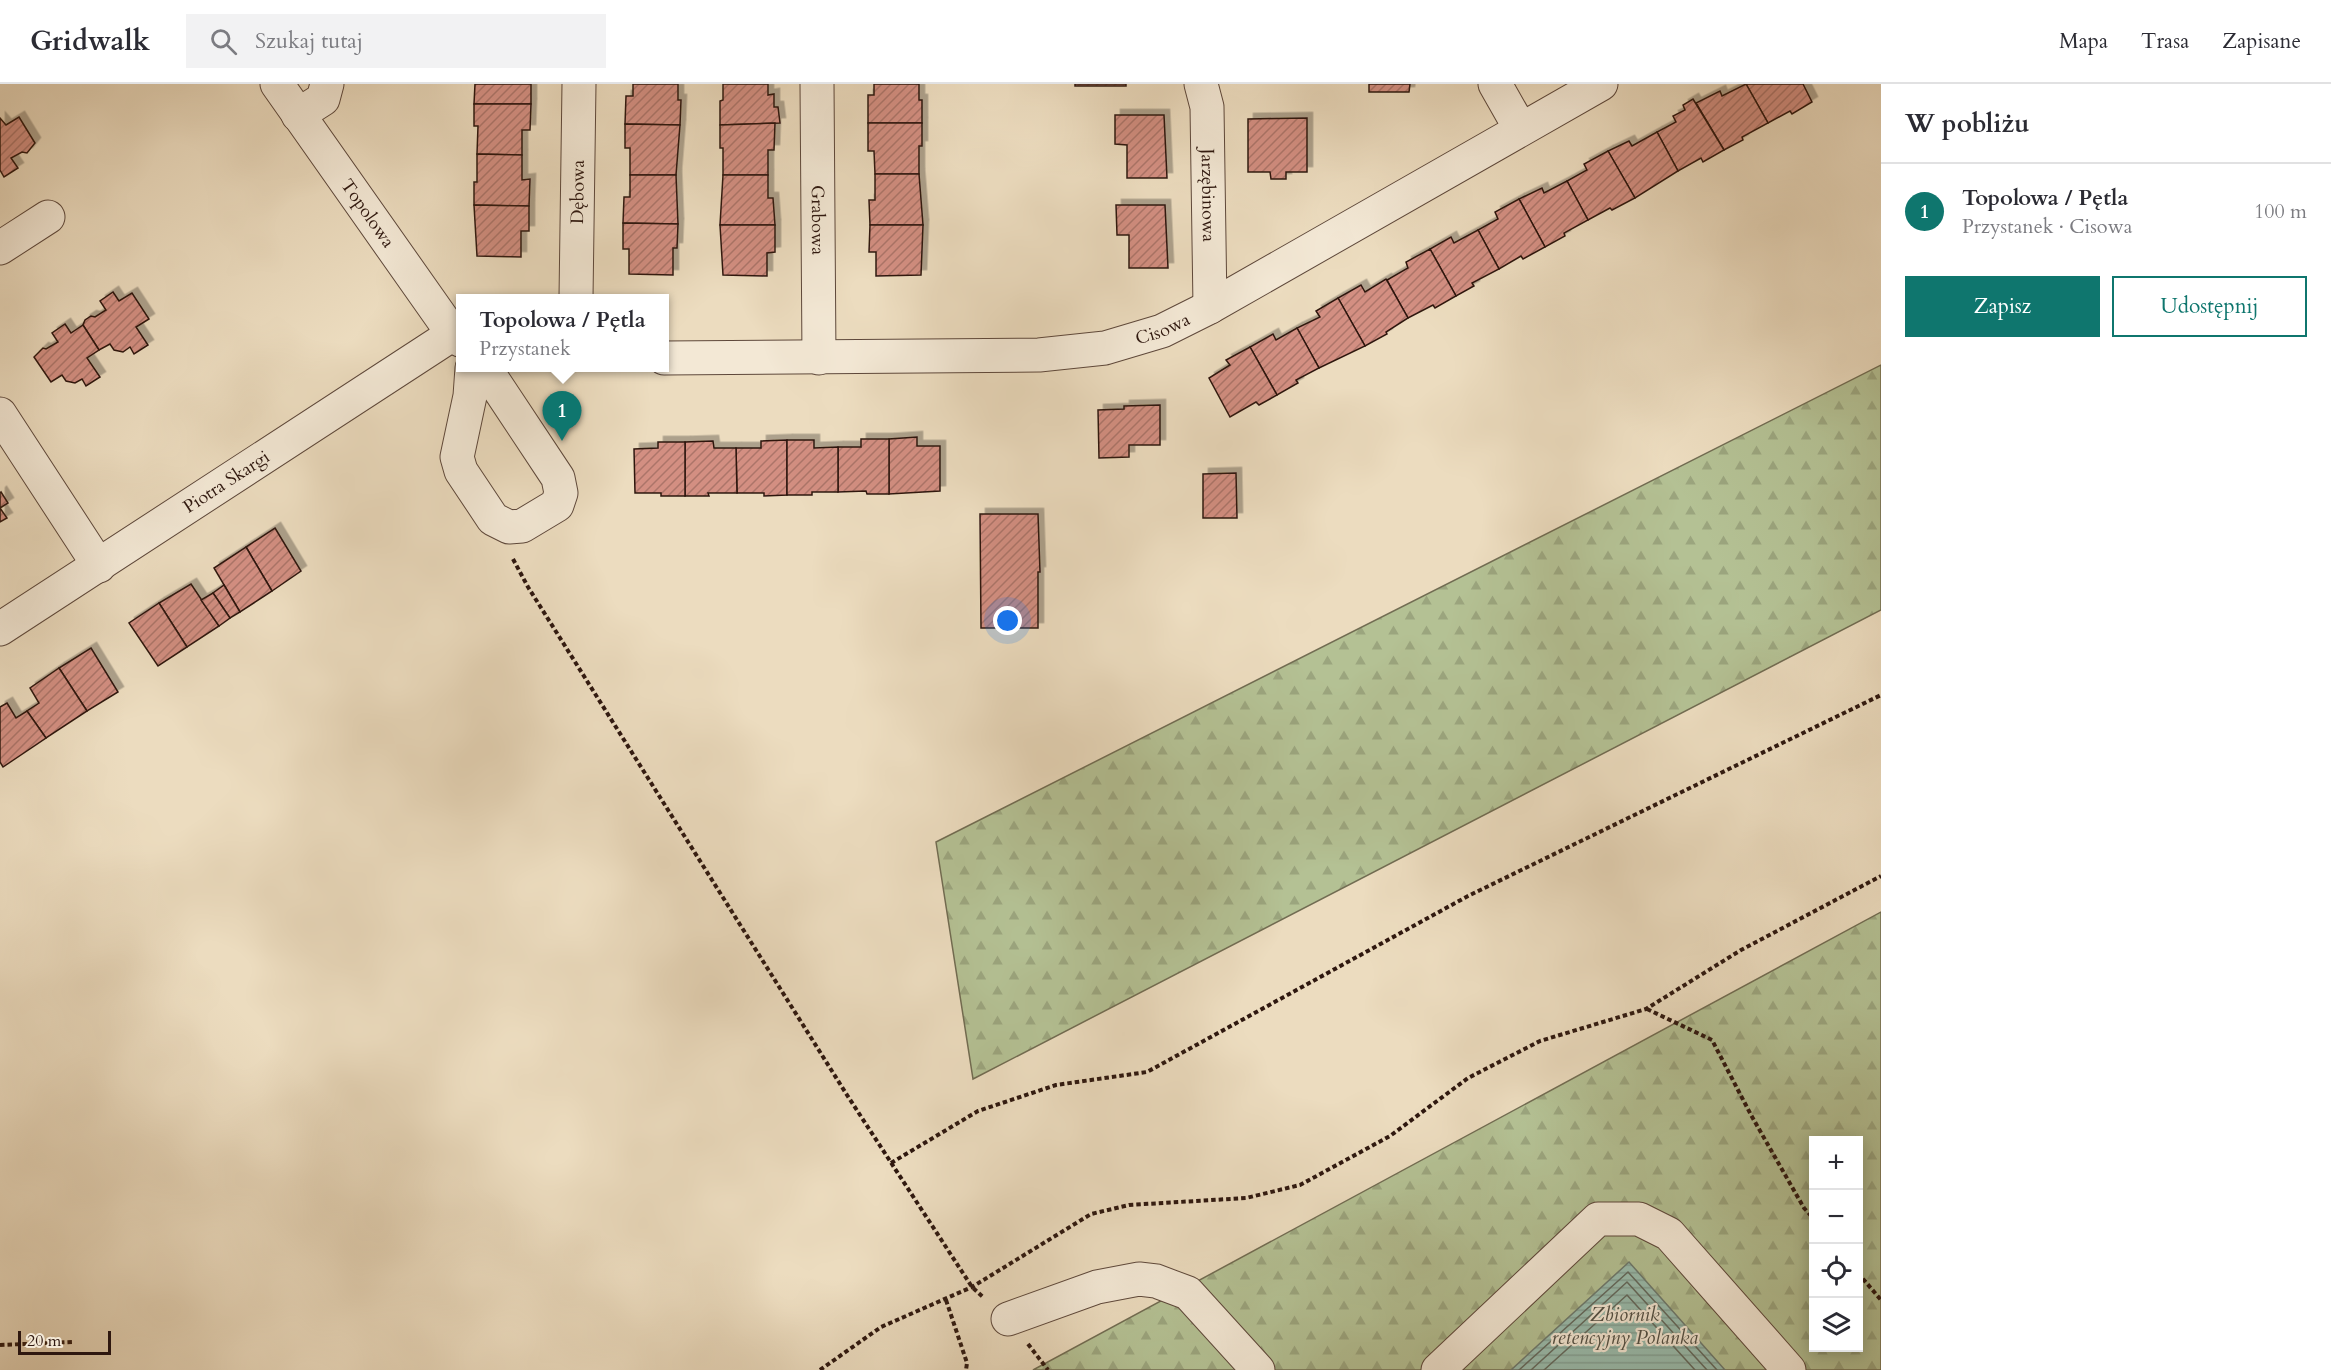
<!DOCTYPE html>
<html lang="pl">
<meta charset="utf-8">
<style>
:root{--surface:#fff;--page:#f2f2f3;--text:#2b2b33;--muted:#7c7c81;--line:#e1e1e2;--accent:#0f766e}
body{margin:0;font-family:Cardo,serif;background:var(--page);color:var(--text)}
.controls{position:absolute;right:18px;bottom:18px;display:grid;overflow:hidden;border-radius:0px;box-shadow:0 3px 15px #0003}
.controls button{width:54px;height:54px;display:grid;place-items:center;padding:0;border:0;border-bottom:2px solid var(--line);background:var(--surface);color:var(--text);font:30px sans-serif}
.scale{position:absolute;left:18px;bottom:15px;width:93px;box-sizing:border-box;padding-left:6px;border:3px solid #2e170f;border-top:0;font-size:16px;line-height:21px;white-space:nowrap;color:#2e170f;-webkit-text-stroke:4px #f3e8d5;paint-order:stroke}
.you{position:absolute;left:1008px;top:537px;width:21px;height:21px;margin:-15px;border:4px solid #fff;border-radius:50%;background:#1a73e8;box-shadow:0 0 0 9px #1a73e833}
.badge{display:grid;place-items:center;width:39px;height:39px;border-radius:50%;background:var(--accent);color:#fff;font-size:20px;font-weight:700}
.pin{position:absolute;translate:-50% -50px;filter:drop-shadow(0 2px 3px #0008)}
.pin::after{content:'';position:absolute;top:32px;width:21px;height:18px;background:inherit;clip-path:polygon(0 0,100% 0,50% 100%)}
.popup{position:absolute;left:456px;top:210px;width:213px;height:78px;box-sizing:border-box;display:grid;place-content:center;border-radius:0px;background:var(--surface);filter:drop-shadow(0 2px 4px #0005);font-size:20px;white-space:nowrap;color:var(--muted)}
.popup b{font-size:22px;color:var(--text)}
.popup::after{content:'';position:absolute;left:50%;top:100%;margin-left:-12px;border:12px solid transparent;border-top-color:var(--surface)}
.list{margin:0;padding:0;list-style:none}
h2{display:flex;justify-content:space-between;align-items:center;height:78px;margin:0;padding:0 24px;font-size:26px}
h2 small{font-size:20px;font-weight:400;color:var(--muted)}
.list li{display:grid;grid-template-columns:39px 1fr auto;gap:18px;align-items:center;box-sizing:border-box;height:96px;padding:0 24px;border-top:2px solid var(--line)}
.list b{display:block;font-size:22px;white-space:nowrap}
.list p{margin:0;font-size:20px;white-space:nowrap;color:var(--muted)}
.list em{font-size:20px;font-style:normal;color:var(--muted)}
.actions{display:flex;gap:12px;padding:18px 24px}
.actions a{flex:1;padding:14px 0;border:2px solid var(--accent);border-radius:0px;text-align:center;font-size:21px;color:var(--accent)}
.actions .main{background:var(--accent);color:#fff}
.icon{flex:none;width:33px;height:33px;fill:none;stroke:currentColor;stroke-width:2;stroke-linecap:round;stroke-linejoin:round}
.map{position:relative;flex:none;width:1881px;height:1286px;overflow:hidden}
header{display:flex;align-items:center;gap:36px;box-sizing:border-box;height:84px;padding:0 30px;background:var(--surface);border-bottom:2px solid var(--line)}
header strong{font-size:28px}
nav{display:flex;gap:33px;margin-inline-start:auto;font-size:21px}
.search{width:420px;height:54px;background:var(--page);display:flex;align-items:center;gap:15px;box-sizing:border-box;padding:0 21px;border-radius:0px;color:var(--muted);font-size:22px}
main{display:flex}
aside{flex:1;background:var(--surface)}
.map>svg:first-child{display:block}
.forest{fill:url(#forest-firs);stroke:#716c52;stroke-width:1.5;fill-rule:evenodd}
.water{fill:url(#water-rules);stroke:#6e7a6e;stroke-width:1.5}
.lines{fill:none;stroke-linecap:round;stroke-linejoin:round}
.shore{stroke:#646a5e;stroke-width:1.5}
.building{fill:url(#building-hatch);stroke:#2e170f;stroke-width:1.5;filter:url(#shadow)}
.minor-casing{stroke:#5e483b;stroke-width:35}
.path{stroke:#2e170f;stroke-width:4;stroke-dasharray:4.5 3;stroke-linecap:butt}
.minor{stroke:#f3e8d5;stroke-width:33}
.labels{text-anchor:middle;stroke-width:4.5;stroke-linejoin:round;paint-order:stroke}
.street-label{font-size:18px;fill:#2e170f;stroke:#f3e8d5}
.water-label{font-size:20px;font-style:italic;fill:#535146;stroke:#f3e8d5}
</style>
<header>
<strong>Gridwalk</strong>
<div class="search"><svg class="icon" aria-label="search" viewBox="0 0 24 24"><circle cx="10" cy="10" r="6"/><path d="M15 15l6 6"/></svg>Szukaj tutaj</div>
<nav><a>Mapa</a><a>Trasa</a><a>Zapisane</a></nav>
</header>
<main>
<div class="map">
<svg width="1881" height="1286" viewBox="0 0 1881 1286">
<defs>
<pattern id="forest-firs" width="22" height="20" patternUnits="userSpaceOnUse" patternTransform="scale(1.5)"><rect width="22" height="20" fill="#b4c194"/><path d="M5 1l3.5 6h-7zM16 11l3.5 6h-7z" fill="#9ba57e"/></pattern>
<pattern id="water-rules" width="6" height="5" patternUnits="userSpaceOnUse" patternTransform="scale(1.5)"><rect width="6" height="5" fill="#99bcad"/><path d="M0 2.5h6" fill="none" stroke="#84a194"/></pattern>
<pattern id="building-hatch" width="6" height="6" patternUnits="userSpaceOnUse" patternTransform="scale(1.5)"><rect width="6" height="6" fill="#d38f82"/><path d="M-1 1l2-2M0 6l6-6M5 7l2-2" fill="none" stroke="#ac7469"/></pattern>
<filter id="shadow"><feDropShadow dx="5.5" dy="-5.5" stdDeviation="0" flood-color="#0004"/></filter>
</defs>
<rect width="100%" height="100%" fill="#ecdcbf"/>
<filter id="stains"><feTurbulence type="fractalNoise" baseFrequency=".00333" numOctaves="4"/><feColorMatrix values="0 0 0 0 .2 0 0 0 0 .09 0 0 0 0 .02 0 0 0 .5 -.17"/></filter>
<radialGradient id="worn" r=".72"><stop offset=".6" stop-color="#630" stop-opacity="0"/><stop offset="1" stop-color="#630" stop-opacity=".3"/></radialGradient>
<g class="forest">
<path d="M 1881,281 L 1881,526 L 973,995 L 936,758 Z"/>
<path d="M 1881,828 L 1881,1286 L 1033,1286 ZM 1814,1056 L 1858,1056 L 1858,1264 L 1814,1264 Z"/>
</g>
<path class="water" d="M 1629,1178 L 1725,1286 L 1511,1286 Z"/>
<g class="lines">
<g class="shore">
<path d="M 1519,1286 L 1628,1188 L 1717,1286"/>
<path d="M 1531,1286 L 1627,1198 L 1707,1286"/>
<path d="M 1544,1286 L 1627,1211 L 1695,1286"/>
</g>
</g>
<g class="building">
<path d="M 475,0 L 531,0 L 531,20 L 474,20 Z"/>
<path d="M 633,0 L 678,0 L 678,16 L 681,16 L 680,41 L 625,40 L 626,12 L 633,12 Z"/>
<path d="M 723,0 L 768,0 L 768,11 L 774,10 L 774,23 L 778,23 L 780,39 L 720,41 L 720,17 L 723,16 Z"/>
<path d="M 874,0 L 919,0 L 919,16 L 922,16 L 922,39 L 868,39 L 868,11 L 874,11 Z"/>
<rect x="1075" y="0" width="51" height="2"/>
<path d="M 1369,0 L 1410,0 L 1409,8 L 1369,8 Z"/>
<path d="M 1746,0 L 1803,0 L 1812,18 L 1792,30 L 1790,27 L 1768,39 Z"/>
<path d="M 1746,0 L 1768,39 L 1742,53 L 1743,56 L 1724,66 L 1696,19 L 1720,7 L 1722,12 Z"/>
<path d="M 1693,15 L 1724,66 L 1703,78 L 1701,74 L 1678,87 L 1657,48 L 1676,38 L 1673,32 L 1685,26 L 1683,21 Z"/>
<path d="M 474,20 L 531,20 L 530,46 L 522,46 L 522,71 L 477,70 L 478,42 L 474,42 Z"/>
<path d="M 1115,31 L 1164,31 L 1167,94 L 1127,94 L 1127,61 L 1115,60 Z"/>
<path d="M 19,33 L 35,59 L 27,69 L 22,68 L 11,74 L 18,84 L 4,93 L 0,86 L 0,34 L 6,41 Z"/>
<path d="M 1307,34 L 1307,88 L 1286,88 L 1286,95 L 1271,95 L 1270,88 L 1248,88 L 1248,35 Z"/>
<path d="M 775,39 L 774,66 L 768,66 L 768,91 L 723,91 L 723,64 L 720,64 L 720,41 Z"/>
<path d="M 868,39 L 922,39 L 922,62 L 919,62 L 919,90 L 875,90 L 874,67 L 868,67 Z"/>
<path d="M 625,40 L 680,41 L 676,91 L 630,91 L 630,64 L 625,64 Z"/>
<path d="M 1657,48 L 1678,87 L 1635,114 L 1608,67 L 1629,57 L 1632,62 Z"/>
<path d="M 1608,67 L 1635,114 L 1612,126 L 1610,124 L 1588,136 L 1567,97 L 1587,86 L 1584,80 Z"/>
<path d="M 477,70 L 522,71 L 522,96 L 530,95 L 529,122 L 474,121 L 474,98 L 477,98 Z"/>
<path d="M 875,90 L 919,90 L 923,141 L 870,141 L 869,116 L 875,116 Z"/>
<path d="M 630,91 L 676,91 L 678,140 L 623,139 L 624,113 L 630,113 Z"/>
<path d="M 723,91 L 768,91 L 768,114 L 773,114 L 775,141 L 720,141 Z"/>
<path d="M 1567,97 L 1588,136 L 1564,149 L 1565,152 L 1545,163 L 1519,115 L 1542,104 L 1544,109 Z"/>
<path d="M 1519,115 L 1545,163 L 1523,175 L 1521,172 L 1499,185 L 1478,146 L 1498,135 L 1495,128 Z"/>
<path d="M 474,121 L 529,122 L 529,147 L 521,147 L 521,173 L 477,172 Z"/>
<path d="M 1116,121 L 1165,121 L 1168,184 L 1129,184 L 1129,151 L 1117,151 Z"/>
<path d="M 623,139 L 678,140 L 677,164 L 673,164 L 673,191 L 629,190 L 629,165 L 623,165 Z"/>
<path d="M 720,141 L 775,141 L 775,168 L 767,169 L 767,192 L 723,191 Z"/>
<path d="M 870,141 L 923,141 L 921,191 L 876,192 L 876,168 L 869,168 Z"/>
<path d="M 1478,146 L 1499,185 L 1472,199 L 1474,202 L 1456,212 L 1430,165 L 1451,153 L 1454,159 Z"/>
<path d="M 1430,165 L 1456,212 L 1435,224 L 1433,221 L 1408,234 L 1387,196 L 1408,184 L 1406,178 Z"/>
<path d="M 1386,195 L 1408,234 L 1386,248 L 1387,250 L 1365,262 L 1338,214 L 1361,201 L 1365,208 Z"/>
<path d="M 113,208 L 119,217 L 132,209 L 149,235 L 136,243 L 148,261 L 134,270 L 130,263 L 123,268 L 114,266 L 110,260 L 99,266 L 83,241 L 85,236 L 91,232 L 95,233 L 106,226 L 100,217 Z"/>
<path d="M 1338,214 L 1365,262 L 1319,284 L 1297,244 L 1320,233 L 1316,227 Z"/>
<path d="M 65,240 L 71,249 L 83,241 L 99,266 L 87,274 L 100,293 L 86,302 L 82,295 L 75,299 L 66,297 L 62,291 L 51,298 L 34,273 L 43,264 L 46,265 L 58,258 L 52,249 Z"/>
<path d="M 1297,244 L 1319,284 L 1296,296 L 1298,299 L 1277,311 L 1250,263 L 1273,250 L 1276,256 Z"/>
<path d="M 1250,263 L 1277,311 L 1259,321 L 1256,318 L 1230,333 L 1209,294 L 1230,281 L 1226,276 Z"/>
<path d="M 1160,321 L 1160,361 L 1129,361 L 1129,373 L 1099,374 L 1098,326 L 1124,325 L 1124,322 Z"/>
<path d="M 917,353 L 917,362 L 940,362 L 940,407 L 889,410 L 889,355 Z"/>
<path d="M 861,355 L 889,355 L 889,410 L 867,410 L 866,407 L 838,408 L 838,363 L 861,363 Z"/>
<path d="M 787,356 L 787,411 L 764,412 L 764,409 L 737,409 L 736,364 L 761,364 L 761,357 Z"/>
<path d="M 787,356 L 814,356 L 814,364 L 838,363 L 838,408 L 812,408 L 812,411 L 787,411 Z"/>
<path d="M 713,357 L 714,364 L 736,364 L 737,409 L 708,409 L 709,412 L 685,412 L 685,358 Z"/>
<path d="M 658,358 L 685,358 L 685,412 L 661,412 L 661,409 L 635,409 L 634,365 L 658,364 Z"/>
<path d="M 1236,389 L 1237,434 L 1203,434 L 1203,390 Z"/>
<path d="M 1,408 L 8,419 L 0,424 L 7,434 L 0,438 L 0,409 Z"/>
<path d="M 980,430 L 1038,430 L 1040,488 L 1038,488 L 1038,544 L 981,544 Z"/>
<path d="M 275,444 L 301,487 L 272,507 L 246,463 Z"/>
<path d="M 246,463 L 272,507 L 240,528 L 214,484 Z"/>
<path d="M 191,500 L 219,542 L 187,563 L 159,519 Z"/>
<path d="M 224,501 L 240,528 L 230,534 L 213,509 Z"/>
<path d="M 213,509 L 230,534 L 219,542 L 201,516 Z"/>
<path d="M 159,519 L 187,563 L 158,582 L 129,539 Z"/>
<path d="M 91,564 L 118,608 L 87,627 L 59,584 Z"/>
<path d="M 59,584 L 87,627 L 46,654 L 27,627 L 39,619 L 30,604 Z"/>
<path d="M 7,619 L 16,634 L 27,627 L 46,654 L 3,683 L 0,678 L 0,623 Z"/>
</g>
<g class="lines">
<defs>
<g id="minor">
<path id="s1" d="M 277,0 L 453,250 L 460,256"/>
<path id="s2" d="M 817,0 L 819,274"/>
<path id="s3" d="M 1201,0 L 1207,23 L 1210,223"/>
<path d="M 1495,0 L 1520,44"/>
<path d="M 298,31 L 323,15 L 327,0"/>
<path d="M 0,164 L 48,133"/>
<path id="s4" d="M 576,214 L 579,0"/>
<path id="s5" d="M 664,274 L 1039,271 L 1105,264 L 1162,247 L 1210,223 L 1601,0"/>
<path d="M 472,284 L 470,312 L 457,373 L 461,387 L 493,435 L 509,443 L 522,442 L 557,421 L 561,409 L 558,394 L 485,284"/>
<path d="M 0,330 L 99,482"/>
<path id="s6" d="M 0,545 L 453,250"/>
<path d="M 1008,1235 L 1097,1203 L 1139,1195 L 1156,1197 L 1188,1209 L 1258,1286"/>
<path d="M 1438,1286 L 1598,1135 L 1639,1135 L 1669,1150 L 1789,1286"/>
</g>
</defs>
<use href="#minor" class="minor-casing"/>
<g class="path">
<path d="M 513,475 L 528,503 L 847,1011 L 972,1203 L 984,1214"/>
<path d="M 1647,925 L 1712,956 L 1751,1031 L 1804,1124 L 1814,1135"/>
<path d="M 891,1079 L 978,1027 L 1056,1001 L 1147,988 L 1468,812 L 1881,611"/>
<path d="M 1858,1189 L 1881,1216"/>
<path d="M 946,1216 L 967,1279 L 966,1286"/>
<path d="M 1028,1260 L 1048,1286"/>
<path d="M 0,1261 L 72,1258"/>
<path d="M 820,1286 L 881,1243 L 972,1203 L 1091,1130 L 1129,1121 L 1246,1114 L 1300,1101 L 1390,1052 L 1468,994 L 1540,957 L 1646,925 L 1741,866 L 1881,792"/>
</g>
<use href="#minor" class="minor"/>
</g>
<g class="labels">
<g class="street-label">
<text dy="6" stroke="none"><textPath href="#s4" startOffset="106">Dębowa</textPath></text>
<text dy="6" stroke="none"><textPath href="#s3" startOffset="112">Jarzębinowa</textPath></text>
<text dy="6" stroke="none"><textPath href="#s1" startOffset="158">Topolowa</textPath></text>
<text dy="6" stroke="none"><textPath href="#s2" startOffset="136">Grabowa</textPath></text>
<text dy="6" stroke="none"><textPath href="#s5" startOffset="502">Cisowa</textPath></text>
<text dy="6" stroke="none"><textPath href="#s6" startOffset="270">Piotra Skargi</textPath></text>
</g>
<g class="water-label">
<text x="1625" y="1237">Zbiornik<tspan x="1625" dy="23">retencyjny Polanka</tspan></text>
</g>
</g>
<rect width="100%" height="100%" filter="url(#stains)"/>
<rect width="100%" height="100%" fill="url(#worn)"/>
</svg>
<div class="controls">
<button>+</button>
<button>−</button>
<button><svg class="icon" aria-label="locate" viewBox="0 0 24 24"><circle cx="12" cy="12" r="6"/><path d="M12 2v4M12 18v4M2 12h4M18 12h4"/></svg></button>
<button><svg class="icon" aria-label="layers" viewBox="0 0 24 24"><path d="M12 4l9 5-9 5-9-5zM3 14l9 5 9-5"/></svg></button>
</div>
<div class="scale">20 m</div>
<div class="you"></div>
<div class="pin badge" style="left:562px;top:357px">1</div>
<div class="popup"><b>Topolowa / Pętla</b>Przystanek</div>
</div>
<aside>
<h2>W pobliżu<small></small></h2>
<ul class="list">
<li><span class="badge">1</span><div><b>Topolowa / Pętla</b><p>Przystanek · Cisowa</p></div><em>100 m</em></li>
</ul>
<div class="actions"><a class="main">Zapisz</a><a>Udostępnij</a></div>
</aside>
</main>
